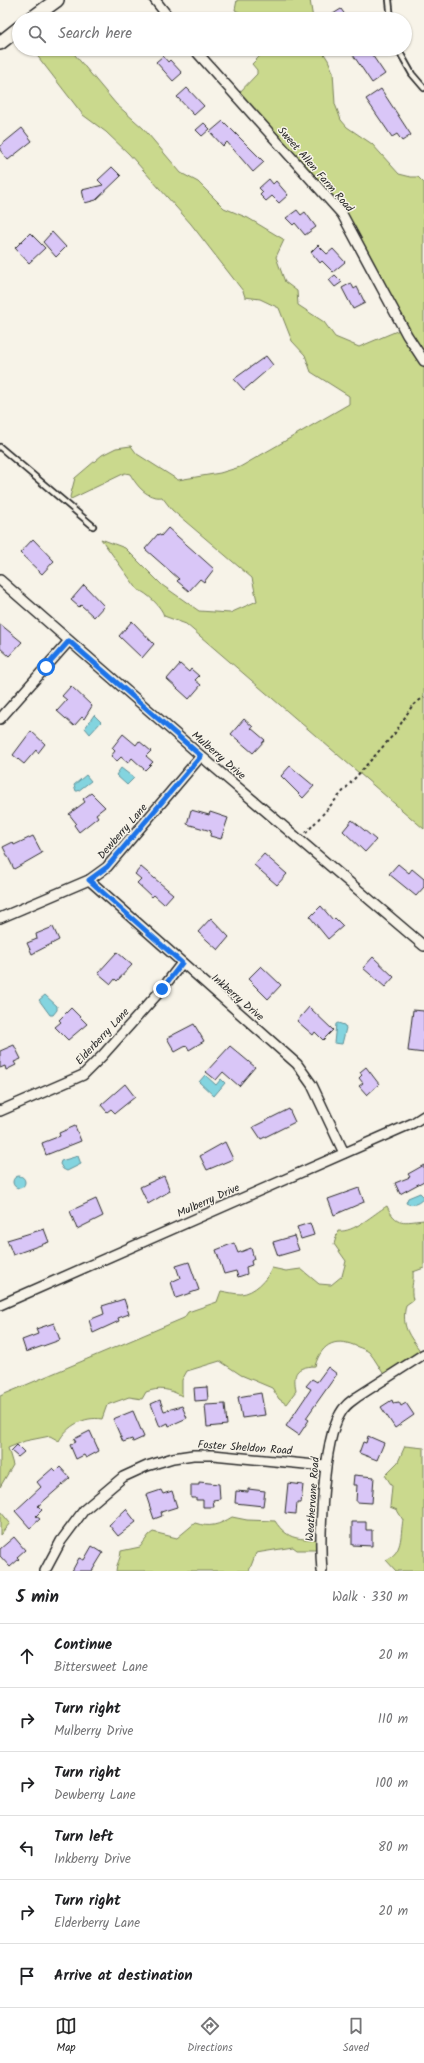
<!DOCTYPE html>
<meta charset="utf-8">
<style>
:root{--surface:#fff;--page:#f6f6f6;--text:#202124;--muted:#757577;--line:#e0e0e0;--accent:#2b2b2b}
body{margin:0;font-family:Kalam,sans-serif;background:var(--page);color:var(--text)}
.stop{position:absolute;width:12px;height:12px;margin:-9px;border:3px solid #1a73e8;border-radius:50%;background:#fff}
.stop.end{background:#1a73e8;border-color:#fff;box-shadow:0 1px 4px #0008}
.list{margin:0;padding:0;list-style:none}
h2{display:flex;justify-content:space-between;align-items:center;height:52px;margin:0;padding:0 16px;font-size:17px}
h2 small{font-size:13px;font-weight:400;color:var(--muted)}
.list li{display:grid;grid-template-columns:26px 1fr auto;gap:12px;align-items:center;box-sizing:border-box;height:64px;padding:0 16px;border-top:1px solid var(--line)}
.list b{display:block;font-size:15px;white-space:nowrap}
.list p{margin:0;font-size:13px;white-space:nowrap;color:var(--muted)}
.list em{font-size:13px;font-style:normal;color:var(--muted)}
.icon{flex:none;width:22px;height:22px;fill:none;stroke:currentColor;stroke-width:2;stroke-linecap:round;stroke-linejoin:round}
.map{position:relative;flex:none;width:424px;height:1571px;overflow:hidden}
.search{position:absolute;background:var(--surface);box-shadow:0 1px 3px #0004;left:12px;right:12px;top:12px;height:44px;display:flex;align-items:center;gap:10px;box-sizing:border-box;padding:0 14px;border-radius:22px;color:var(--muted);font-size:15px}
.sheet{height:436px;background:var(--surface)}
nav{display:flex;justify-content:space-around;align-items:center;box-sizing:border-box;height:56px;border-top:1px solid var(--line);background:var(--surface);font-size:11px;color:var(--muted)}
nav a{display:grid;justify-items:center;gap:2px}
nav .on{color:var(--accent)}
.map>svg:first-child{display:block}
.green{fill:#cad98d;stroke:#7a825c}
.water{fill:#83d4df;stroke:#609097}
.building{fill:#d9c6f7;stroke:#2b2b2b}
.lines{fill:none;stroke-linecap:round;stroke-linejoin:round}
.lane-casing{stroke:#2b2b2b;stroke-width:8}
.street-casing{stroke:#2b2b2b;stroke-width:12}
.secondary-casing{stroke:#2b2b2b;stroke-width:16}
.path{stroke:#2b2b2b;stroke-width:2;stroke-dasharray:3 3;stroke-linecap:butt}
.lane{stroke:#f7f3e8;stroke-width:4.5}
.street{stroke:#f7f3e8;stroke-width:9}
.secondary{stroke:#f7f3e8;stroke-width:13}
.route{stroke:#1a73e8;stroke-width:5}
.labels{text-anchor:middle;stroke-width:3;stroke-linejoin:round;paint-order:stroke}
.street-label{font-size:11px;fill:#2b2b2b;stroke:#f7f3e8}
</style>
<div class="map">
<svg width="424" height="1571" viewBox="0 0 424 1571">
<rect width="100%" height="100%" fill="#f7f3e8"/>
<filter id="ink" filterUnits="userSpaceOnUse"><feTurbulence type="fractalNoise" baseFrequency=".025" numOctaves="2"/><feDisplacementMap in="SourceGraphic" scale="8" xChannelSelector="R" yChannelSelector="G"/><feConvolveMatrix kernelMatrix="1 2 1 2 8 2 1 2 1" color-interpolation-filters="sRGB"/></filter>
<g filter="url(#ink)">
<g class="green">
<path d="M 237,0 L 310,0 L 313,19 L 253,19 L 235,10 Z"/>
<path d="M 32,49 L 70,49 L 116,104 L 143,128 L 181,173 L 198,182 L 224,208 L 248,218 L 283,239 L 284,240 L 276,257 L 285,282 L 297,291 L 298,305 L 324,322 L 335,337 L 359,347 L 404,328 L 358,240 L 237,95 L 257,74 L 257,70 L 252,64 L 261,55 L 263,49 L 321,49 L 328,60 L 333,72 L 335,104 L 341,120 L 347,127 L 372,144 L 399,174 L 411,177 L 418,177 L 424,183 L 424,829 L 186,624 L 164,616 C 162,607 146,592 138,590 L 101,539 L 125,548 L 162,585 L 199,611 L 230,613 L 257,601 L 252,578 L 172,510 L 162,497 C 147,499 137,486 130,474 L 125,473 L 71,499 L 70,497 L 75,478 L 102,455 L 116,448 L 131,446 L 137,454 L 178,480 L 220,473 L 240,467 L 349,404 L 349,396 L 311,372 L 305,355 L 292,341 L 279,308 L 260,299 L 245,297 L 243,291 L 191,224 L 129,154 L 106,132 L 83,115 Z"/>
<path d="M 387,1206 C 396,1226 404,1222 424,1220 L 424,1268 L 413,1272 C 414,1283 410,1288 413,1300 L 406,1305 C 401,1327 409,1335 421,1352 L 385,1376 C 380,1369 375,1359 369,1352 C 366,1350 361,1348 358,1347 C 337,1337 322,1342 315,1366 C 295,1367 293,1373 296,1391 L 286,1404 L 279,1399 L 272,1388 L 241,1375 L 220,1361 L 187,1371 L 182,1380 L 182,1396 C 169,1389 160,1387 146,1392 L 142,1399 L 129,1397 L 107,1405 L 102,1419 C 84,1416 67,1426 59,1441 L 50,1436 L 25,1441 L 8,1448 L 13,1465 L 0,1487 L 0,1396 L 184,1318 L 188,1312 L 217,1302 L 221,1291 C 227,1292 235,1294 241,1294 C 254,1293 267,1280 272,1268 L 286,1271 L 301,1269 L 319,1284 L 331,1285 L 342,1276 L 346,1261 L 334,1244 L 338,1231 C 354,1233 373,1214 387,1206 Z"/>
<path d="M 405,1446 L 424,1448 L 424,1571 L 396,1571 L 386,1560 C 403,1552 400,1537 403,1520 L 397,1510 L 390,1507 L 392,1486 L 385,1475 L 398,1462 Z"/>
<path d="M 0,1511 L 10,1523 L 0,1535 Z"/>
<path d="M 232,1517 L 247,1520 L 275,1521 C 288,1541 300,1539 321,1539 L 321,1550 L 297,1550 L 293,1547 L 256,1553 L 249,1571 L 116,1571 C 116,1564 121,1559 121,1551 L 140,1547 L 149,1535 L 153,1532 L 177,1538 L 195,1523 C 210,1528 219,1525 232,1517 Z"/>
</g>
<g class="water">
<path d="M 94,715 L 101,722 L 90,734 L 85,728 Z"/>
<path d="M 121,768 L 134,778 L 127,785 L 116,775 Z"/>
<path d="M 86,775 L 91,781 L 78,791 L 76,791 L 74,785 Z"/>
<path d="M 45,995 L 57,1006 L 57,1010 L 53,1015 L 50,1015 L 39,1000 Z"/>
<path d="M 338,1023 L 344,1025 L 346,1028 L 342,1044 L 334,1043 L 336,1024 Z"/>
<path d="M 205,1075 L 216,1085 L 221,1079 L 225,1083 L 214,1096 L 199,1082 Z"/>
<path d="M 78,1156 L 81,1164 L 67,1171 L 63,1169 L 60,1164 L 61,1161 Z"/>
<circle cx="19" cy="1182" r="6"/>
<path d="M 420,1193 L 424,1197 C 421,1203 412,1207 406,1203 L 408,1198 Z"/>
</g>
<g class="building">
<path d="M 341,9 L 348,19 L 325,19 Z"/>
<path d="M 349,49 L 368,49 L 385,74 L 372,83 Z"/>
<path d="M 163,56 L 168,62 L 170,60 L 182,73 L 173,81 L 156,62 Z"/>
<path d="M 187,88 L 204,106 L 194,115 L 177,97 Z"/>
<path d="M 381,89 L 411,135 L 402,141 L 397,134 L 392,137 L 366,99 Z"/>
<path d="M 223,121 L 264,162 L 253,172 L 227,142 L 223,146 L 210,132 Z"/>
<path d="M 204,123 L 210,129 L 202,136 L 196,130 Z"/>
<path d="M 22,128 L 32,141 L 8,160 L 0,150 L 0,146 Z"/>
<path d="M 112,167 L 121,176 L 96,200 L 85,203 L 82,190 L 103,185 L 98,180 Z"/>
<path d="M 269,179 L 273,184 L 276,181 L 288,195 L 279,203 L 272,196 L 266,201 L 260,195 L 263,192 L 259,188 Z"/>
<path d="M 297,210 L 301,215 L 305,212 L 316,227 L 305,235 L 295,223 L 293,225 L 286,218 Z"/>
<path d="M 52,232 L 66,247 L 56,257 L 43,242 Z"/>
<path d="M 30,233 L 45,248 L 29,263 L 15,248 Z"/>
<path d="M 318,245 L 327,254 L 333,249 L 345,262 L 333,272 L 322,261 L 320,263 L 311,252 Z"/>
<path d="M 335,275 L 342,282 L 335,287 L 329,280 Z"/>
<path d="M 351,283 L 354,289 L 357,287 L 365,303 L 353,309 L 342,288 Z"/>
<path d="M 266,356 L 273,365 L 244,390 L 234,379 Z"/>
<path d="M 168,528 L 214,569 L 204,582 L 200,579 L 189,591 L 177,581 L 179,579 L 145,549 L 158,534 L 161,536 Z"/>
<path d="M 33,539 L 54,561 L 42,574 L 20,553 Z"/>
<path d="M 84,585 L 104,606 L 94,617 L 81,605 L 79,607 L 71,600 Z"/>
<path d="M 132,621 L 154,644 L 142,658 L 119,636 Z"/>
<path d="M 0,624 L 22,642 L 9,656 L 0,648 Z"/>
<path d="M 180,664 L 189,672 L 191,669 L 199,676 L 195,680 L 201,685 L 189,699 L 167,679 Z"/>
<path d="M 71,686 L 92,706 L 84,719 L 82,717 L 74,726 L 57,711 L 67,700 L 62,696 Z"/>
<path d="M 244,719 L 253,727 L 251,728 L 265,740 L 253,753 L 231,734 Z"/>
<path d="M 31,731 L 45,744 L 38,753 L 36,750 L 24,764 L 13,755 Z"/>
<path d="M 123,734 L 136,745 L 139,741 L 151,751 L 146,756 L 153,762 L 145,770 L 132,758 L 128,763 L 121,757 L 117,761 L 111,756 L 115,751 L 112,748 Z"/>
<path d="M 290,766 L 314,786 L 303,798 L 281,776 Z"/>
<path d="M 91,793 L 105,807 L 96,814 L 98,817 L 79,832 L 74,825 L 76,823 L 69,814 L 85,802 L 83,799 Z"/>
<path d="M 191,810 L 209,815 L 210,812 L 228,818 L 221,839 L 210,836 L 211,831 L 187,824 Z"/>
<path d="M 352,820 L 376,840 L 365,852 L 343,831 Z"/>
<path d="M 33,836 L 42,853 L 14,869 L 3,847 L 13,842 L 14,845 Z"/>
<path d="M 264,854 L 287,874 L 277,885 L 254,865 Z"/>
<path d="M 398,864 L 409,873 L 412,869 L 424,879 L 424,887 L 416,896 L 389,874 Z"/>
<path d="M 141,867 L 173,894 L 164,904 L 154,895 L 152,897 L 137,883 L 141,879 L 135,874 Z"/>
<path d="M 321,906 L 333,920 L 335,918 L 343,926 L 328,939 L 310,917 Z"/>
<path d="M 211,918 L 229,937 L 218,950 L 198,932 Z"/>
<path d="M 53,927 L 59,940 L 32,954 L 27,943 L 37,939 L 36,934 Z"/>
<path d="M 117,952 L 132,965 L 117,981 L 115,979 L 111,984 L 98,973 Z"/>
<path d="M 373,957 L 394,977 L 385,987 L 363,968 Z"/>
<path d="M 261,966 L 281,985 L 268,999 L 248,979 Z"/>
<path d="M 309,1007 L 333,1030 L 323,1040 L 315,1032 L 313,1035 L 297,1021 Z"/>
<path d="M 71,1008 L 87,1024 L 68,1040 L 55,1027 L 61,1022 L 59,1020 Z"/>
<path d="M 413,1010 L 424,1011 L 424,1053 L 408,1051 Z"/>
<path d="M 194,1024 L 204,1041 L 189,1050 L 187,1046 L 184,1047 L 175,1052 L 167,1038 Z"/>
<path d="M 14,1045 L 21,1059 L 14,1062 L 16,1065 L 6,1070 L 5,1066 L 0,1068 L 0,1051 Z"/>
<path d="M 230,1046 L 255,1067 L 239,1086 L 223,1072 L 216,1080 L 206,1072 Z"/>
<path d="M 366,1067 L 379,1084 L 367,1095 L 359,1086 L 363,1083 L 359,1078 L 362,1075 L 360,1072 Z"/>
<path d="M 125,1084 L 135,1097 L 115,1113 L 111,1109 L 107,1112 L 101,1105 Z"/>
<path d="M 289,1109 L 295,1122 L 261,1139 L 253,1127 Z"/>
<path d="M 75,1126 L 81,1141 L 46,1155 L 42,1143 L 60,1136 L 59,1133 Z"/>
<path d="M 225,1142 L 233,1159 L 207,1170 L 200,1156 Z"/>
<path d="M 424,1165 L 424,1181 L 400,1194 L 395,1183 L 410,1177 L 408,1174 Z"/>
<path d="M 164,1176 L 170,1191 L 148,1204 L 140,1187 Z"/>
<path d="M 359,1188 L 364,1202 L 334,1215 L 328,1199 Z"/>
<path d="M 96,1199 L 103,1216 L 77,1229 L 70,1211 Z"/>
<path d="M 310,1223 L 314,1235 L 301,1239 L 297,1227 Z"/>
<path d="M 44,1229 L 49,1242 L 13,1255 L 7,1240 Z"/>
<path d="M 294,1236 L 299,1250 L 278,1256 L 273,1242 Z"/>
<path d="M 234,1243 L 238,1253 L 251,1248 L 254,1259 L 251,1261 L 252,1265 L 246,1267 L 247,1274 L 238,1277 L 236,1271 L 224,1274 L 216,1250 Z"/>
<path d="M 189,1262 L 199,1290 L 176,1298 L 171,1282 L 180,1278 L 176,1266 Z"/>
<path d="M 124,1299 L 129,1314 L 118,1318 L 119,1321 L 93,1333 L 89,1320 L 104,1314 L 102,1306 Z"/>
<path d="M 54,1323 L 60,1340 L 26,1352 L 22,1340 L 38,1334 L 36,1329 Z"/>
<path d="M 328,1367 L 337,1374 L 306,1418 L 309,1420 L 299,1435 L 286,1426 L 311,1389 L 306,1386 L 312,1379 L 317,1382 Z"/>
<path d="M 207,1387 L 208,1400 L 195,1401 L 194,1388 Z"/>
<path d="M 261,1393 L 265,1415 L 242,1418 L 238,1397 Z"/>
<path d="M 160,1400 L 164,1411 L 182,1406 L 187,1418 L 169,1426 L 168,1423 L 160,1427 L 151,1404 Z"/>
<path d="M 392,1400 L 393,1403 L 399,1402 L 401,1406 L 406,1403 L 414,1415 L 395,1428 L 381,1407 Z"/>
<path d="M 225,1404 L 227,1425 L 207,1427 L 205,1405 Z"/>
<path d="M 133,1411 L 144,1437 L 133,1442 L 132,1439 L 123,1442 L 113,1419 Z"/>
<path d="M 90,1431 L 99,1451 L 86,1458 L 84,1455 L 76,1459 L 70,1445 L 76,1442 L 74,1439 Z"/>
<path d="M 368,1436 L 384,1443 L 377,1460 L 359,1453 L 363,1442 L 366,1443 Z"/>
<path d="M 17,1445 L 24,1452 L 18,1457 L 11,1451 Z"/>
<path d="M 60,1467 L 70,1478 L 38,1506 L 42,1510 L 36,1516 L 40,1519 L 30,1528 L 15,1511 L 41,1487 L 37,1482 L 53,1468 L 56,1471 Z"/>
<path d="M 354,1475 L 374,1477 L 372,1503 L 356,1502 L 357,1485 L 353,1485 Z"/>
<path d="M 199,1482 L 219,1484 L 220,1499 L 213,1500 L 214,1507 L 203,1507 L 203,1500 L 196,1500 L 196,1498 L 191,1498 L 191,1485 L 199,1485 Z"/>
<path d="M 288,1483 L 303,1485 L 301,1503 L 297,1503 L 296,1514 L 285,1513 Z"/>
<path d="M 248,1489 L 265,1491 L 263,1506 L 235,1503 L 236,1491 L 248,1492 Z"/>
<path d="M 161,1490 L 163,1494 L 172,1491 L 177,1507 L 161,1512 L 162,1516 L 154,1519 L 146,1495 Z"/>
<path d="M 126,1509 L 136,1522 L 118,1536 L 109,1525 Z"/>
<path d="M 352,1522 L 366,1522 L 366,1530 L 372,1530 L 372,1546 L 352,1545 Z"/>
<path d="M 14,1537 L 25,1550 L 17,1557 L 19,1559 L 10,1567 L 0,1556 L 0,1549 Z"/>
<path d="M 92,1546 L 103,1553 L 92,1571 L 72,1571 L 79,1558 L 84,1560 Z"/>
</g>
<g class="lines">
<defs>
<g id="lane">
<path d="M 389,0 L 391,19"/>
<path d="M 398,49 L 412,74 L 424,88"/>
<path d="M 0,447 L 93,526"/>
</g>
<g id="street">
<path d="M 155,0 L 170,19"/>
<path d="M 194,49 L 342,214 L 407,335 L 424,361"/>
<path d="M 0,580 L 201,756 L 424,946"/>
<path d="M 0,719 L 69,641"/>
<path d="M 89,880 L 297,1064 L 312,1085 L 344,1153"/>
<path d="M 0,918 L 89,880 L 107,867 L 201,756"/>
<path d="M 0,1111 L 83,1075 L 102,1056 L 162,989 L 182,963"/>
<path d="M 0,1305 L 413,1123 L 424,1116"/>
<path d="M 45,1571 L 61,1541 L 84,1510 L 123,1477 L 147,1466 L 173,1458 L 193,1455 L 213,1455 L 325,1466"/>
<path d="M 322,1571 C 319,1537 323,1442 340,1414 C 344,1406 350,1402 357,1397 L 424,1354"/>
</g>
<g id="secondary">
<path d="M 31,19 L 57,0"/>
<path d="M 0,43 L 19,28"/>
</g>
</defs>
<use href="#lane" class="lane-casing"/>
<use href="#street" class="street-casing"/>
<use href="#secondary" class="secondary-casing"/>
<path class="path" d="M 306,833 L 395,733 L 412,706 L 424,697"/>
<use href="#lane" class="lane"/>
<use href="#street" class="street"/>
<use href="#secondary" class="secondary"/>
</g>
</g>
<g class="lines" filter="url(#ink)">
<path class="route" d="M 46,667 L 69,641 L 201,756 L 107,867 L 89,880 L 182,963 L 162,989"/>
</g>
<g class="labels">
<g class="street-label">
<text transform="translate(316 169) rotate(49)" y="4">Sweet Allen Farm Road</text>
<text transform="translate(219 755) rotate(41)" y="4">Mulberry Drive</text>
<text transform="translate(122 831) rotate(-49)" y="4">Dewberry Lane</text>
<text transform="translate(238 997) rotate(41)" y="4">Inkberry Drive</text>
<text transform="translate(102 1036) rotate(-47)" y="4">Elderberry Lane</text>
<text transform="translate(208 1200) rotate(-24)" y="4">Mulberry Drive</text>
<text transform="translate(245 1447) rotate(4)" y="4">Foster Sheldon Road</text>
<text transform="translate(312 1499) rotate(-86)" y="4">Weathervane Road</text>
</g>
</g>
</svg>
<div class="stop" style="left:46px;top:667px"></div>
<div class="stop end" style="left:162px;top:989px"></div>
<div class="search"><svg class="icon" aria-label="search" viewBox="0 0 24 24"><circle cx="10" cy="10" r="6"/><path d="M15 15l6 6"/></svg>Search here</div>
</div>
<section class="sheet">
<h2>5 min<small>Walk · 330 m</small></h2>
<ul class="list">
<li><svg class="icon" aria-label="ahead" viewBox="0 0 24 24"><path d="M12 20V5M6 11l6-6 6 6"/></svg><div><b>Continue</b><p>Bittersweet Lane</p></div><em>20 m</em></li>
<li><svg class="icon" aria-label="right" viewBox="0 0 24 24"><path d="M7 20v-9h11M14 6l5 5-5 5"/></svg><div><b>Turn right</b><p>Mulberry Drive</p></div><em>110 m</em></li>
<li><svg class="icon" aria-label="right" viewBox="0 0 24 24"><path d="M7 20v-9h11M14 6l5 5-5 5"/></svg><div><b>Turn right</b><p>Dewberry Lane</p></div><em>100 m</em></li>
<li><svg class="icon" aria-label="left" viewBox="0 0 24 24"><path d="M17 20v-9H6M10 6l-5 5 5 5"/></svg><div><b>Turn left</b><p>Inkberry Drive</p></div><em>80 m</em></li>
<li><svg class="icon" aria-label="right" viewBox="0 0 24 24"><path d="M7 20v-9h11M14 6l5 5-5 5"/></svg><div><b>Turn right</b><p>Elderberry Lane</p></div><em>20 m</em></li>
<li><svg class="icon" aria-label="arrive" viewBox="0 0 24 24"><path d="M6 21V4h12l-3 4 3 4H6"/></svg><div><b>Arrive at destination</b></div></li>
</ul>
</section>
<nav>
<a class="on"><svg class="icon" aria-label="map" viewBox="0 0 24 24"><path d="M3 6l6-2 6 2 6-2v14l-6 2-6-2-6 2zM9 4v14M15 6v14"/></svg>Map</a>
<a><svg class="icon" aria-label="directions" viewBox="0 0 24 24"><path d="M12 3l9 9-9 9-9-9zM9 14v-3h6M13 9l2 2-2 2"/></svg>Directions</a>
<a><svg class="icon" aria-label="saved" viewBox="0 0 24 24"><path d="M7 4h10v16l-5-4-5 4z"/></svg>Saved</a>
</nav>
